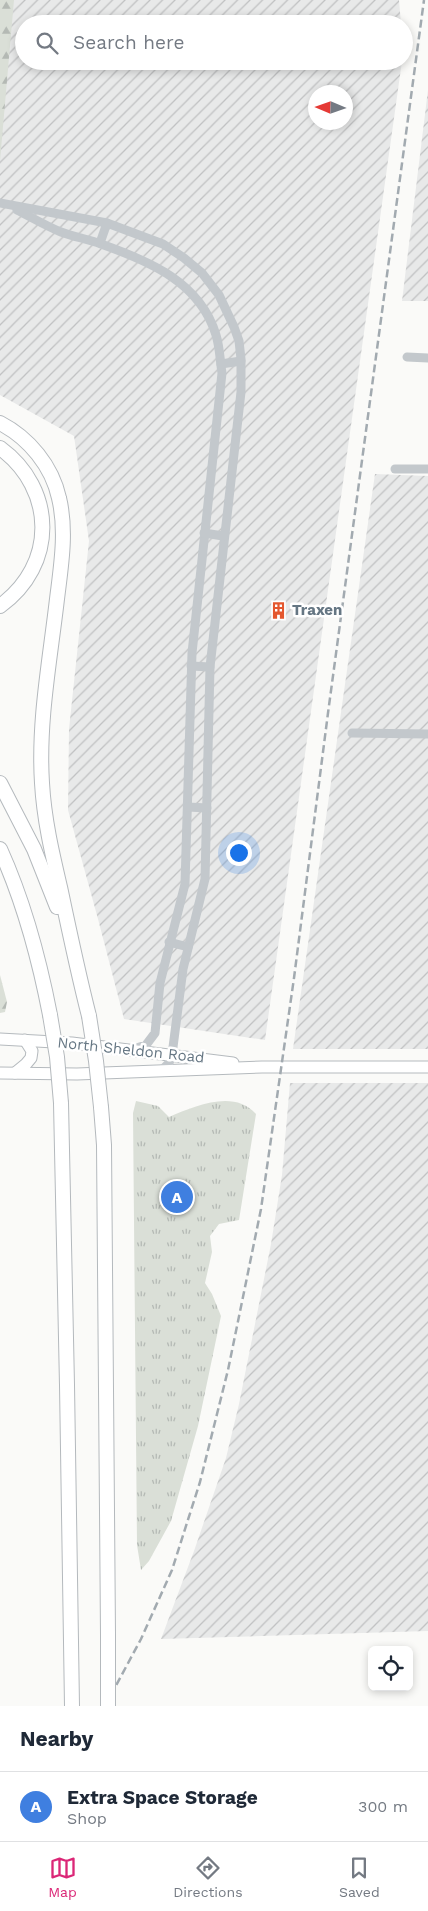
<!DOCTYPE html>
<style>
:root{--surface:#fff;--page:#f2f2f3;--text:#1f2937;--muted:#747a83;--line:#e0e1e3;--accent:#db2777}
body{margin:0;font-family:"Work Sans",sans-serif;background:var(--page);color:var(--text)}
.controls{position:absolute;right:15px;bottom:15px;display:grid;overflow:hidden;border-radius:8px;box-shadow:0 2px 8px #0003}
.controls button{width:45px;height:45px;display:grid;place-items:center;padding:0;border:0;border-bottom:1px solid var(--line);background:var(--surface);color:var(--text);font:25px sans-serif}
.compass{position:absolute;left:308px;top:85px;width:45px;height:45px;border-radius:50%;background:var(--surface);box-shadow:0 2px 8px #0003;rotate:272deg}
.you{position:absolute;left:238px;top:852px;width:18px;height:18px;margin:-12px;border:4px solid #fff;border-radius:50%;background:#1a73e8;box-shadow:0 0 0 8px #1a73e833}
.badge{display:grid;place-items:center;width:32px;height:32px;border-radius:50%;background:var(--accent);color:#fff;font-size:16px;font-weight:700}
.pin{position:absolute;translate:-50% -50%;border:2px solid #fff;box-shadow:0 1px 5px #0006}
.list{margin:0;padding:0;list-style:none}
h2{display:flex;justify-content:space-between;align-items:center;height:65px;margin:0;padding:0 20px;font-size:21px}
h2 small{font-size:16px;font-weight:400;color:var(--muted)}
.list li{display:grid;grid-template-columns:32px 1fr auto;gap:15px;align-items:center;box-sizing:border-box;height:70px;padding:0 20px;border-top:1px solid var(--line)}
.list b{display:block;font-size:19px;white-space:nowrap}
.list p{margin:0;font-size:16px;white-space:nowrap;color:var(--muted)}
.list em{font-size:16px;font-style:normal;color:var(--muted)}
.icon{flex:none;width:28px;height:28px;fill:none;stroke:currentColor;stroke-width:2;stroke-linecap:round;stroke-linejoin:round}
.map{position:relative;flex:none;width:428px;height:1706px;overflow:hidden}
.search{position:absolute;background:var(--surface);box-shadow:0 2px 8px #0003;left:15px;right:15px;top:15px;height:55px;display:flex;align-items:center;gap:12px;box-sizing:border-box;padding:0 18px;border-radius:28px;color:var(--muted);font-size:19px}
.sheet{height:135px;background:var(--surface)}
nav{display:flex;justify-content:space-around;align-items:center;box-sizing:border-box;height:70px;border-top:1px solid var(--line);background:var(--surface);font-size:14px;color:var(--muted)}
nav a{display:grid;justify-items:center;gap:2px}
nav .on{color:var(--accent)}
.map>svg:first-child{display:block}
.industrial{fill:url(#industrial-furrows);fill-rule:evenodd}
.grass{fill:url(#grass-tufts)}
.forest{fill:url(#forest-firs)}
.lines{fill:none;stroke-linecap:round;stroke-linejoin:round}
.major-casing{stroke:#b5babe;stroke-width:13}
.highway-casing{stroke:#b4b9bd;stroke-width:16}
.minor{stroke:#c3c8cc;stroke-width:9}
.major{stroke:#fff;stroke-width:11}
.highway{stroke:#fff;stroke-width:14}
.rail{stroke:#a2aab0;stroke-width:2.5;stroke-dasharray:8 4;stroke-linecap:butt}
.highway-bridge-casing{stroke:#b4b9bd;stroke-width:16;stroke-linecap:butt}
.highway-bridge{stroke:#fff;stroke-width:14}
.labels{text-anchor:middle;stroke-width:5;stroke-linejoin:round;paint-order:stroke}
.poi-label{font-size:15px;font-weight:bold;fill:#657683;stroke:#fff;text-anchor:start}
.street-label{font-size:15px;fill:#657683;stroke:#fff}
</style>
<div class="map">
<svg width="428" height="1706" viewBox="0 0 428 1706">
<defs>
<pattern id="industrial-furrows" width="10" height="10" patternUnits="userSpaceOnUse" patternTransform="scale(1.25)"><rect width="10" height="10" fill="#e8e9e9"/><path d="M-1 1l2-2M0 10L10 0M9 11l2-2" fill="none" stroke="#c0c1c2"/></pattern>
<pattern id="grass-tufts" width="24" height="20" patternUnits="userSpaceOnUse" patternTransform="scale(1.25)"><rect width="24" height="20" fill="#dadfd7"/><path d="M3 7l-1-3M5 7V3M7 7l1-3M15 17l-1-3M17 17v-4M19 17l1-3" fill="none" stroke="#b4b9b4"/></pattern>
<pattern id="forest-firs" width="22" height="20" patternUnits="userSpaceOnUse" patternTransform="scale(1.25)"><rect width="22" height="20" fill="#dadfd7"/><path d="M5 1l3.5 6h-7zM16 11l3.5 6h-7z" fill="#b4b9b4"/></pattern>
</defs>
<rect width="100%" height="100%" fill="#fafaf8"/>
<g class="industrial">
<path d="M 0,0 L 399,0 L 401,24 L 24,24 L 24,61 L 402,61 L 265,1040 L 124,1019 L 98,919 L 68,810 L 69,729 L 89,541 L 74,436 L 0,395 ZM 316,92 L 346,92 L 346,122 L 316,122 Z"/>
<path d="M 428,90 L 428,301 L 402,301 Z"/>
<path d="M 375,474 L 428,476 L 428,1049 L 293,1049 Z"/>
<path d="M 290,1083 L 428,1083 L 428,1631 L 161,1639 L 194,1551 L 226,1458 L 239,1404 L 271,1244 L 282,1175 Z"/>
</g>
<path class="grass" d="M 136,1101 L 158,1106 L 169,1117 C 195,1106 234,1089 256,1114 L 239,1220 L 219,1224 L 210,1236 L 212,1252 L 205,1283 L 212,1294 L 221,1316 L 198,1426 L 171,1521 L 149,1561 L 141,1570 L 137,1545 L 133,1113 Z"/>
<g class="forest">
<path d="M 0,0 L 14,0 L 0,161 Z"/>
<path d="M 0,975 L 7,1002 L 5,1012 L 0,1013 Z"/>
</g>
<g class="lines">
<defs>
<g id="major">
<path d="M 0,1039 L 72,1043 L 233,1063"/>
<path d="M 0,1073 L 77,1074 L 262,1067 L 428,1067"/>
<path d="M 15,1073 L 26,1064 L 31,1058 L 32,1051 L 25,1040"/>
</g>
<g id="highway">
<path d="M 0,423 C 29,438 52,466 59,498 C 67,531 61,566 57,599 C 50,660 38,722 42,783 C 44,819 52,853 60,887 C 69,930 78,973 89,1016"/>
<path d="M 0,448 C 56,489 57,565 0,606"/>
<path d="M 0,783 L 34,849 L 57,907"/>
<path d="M 0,849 C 24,902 39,958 50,1015"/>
<path d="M 61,1103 L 67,1385 L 72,1706"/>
<path d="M 101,1107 L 104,1145 L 108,1634"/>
</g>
</defs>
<use href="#major" class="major-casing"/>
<use href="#highway" class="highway-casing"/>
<g class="minor">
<path d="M 0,203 L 107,223 L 163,244 L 184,258 L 202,273 L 219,295 L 234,327 L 239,341 L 241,359 L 241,392 L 210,667 L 205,879 L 183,969 L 172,1055 L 169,1063 L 162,1070"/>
<path d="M 17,210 C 31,217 46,226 61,232 C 74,237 88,239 101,244 C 149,261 200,282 216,335 C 220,348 220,361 222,373 L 192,653 L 185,884 L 160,983 L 155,1033 L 146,1045 L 133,1049"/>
<path d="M 100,243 L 107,223"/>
<path d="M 407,357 L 428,358"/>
<path d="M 221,364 L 241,361"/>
<path d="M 395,469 L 428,469"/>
<path d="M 204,533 L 223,536"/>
<path d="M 191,666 L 210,667"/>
<path d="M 352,733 L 428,734"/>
<path d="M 188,807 L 207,808"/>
<path d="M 169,942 L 188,947"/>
</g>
<use href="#major" class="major"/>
<use href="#highway" class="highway"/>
<path class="rail" d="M 105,1706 L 141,1639 L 172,1570 L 200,1482 L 228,1370 L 261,1209 L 294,978 L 328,713 L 424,0"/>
<defs>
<g id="highway-bridge">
<path d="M 50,1015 L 57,1057 L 61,1103"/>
<path d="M 89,1016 L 96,1061 L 101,1107"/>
<path d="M 108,1634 L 108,1706"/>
</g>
</defs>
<use href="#highway-bridge" class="highway-bridge-casing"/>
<use href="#highway-bridge" class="highway-bridge"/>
</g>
<defs>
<symbol id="building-bare" viewBox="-9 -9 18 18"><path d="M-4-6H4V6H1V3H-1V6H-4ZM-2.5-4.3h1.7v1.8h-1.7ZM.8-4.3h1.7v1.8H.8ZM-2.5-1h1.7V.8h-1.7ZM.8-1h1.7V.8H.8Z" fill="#e4572e" stroke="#fff" stroke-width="2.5" paint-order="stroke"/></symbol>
</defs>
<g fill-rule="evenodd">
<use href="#building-bare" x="266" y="598" width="25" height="25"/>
</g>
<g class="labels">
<g class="poi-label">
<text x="292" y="615">Traxen</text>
</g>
<g class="street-label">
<text transform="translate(131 1050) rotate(6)" y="5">North Sheldon Road</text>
</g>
</g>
</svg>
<div class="controls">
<button><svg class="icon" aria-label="locate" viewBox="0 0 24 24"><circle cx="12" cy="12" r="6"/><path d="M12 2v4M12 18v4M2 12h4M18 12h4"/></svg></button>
</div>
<svg class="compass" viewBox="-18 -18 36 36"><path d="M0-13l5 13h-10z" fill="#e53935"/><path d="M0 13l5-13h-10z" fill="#747a83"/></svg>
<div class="you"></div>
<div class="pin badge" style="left:177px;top:1197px;background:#3f7fe0">A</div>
<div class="search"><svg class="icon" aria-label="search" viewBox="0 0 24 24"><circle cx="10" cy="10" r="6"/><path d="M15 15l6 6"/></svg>Search here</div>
</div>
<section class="sheet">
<h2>Nearby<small></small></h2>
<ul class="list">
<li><span class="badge" style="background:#3f7fe0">A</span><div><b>Extra Space Storage</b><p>Shop</p></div><em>300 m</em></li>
</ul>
</section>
<nav>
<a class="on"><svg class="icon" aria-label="map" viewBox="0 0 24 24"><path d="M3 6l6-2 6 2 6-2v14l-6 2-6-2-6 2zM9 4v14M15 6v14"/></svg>Map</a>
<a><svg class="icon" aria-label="directions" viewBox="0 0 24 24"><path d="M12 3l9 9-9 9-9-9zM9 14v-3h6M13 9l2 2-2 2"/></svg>Directions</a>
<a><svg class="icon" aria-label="saved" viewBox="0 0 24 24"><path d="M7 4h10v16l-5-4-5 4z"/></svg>Saved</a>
</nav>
